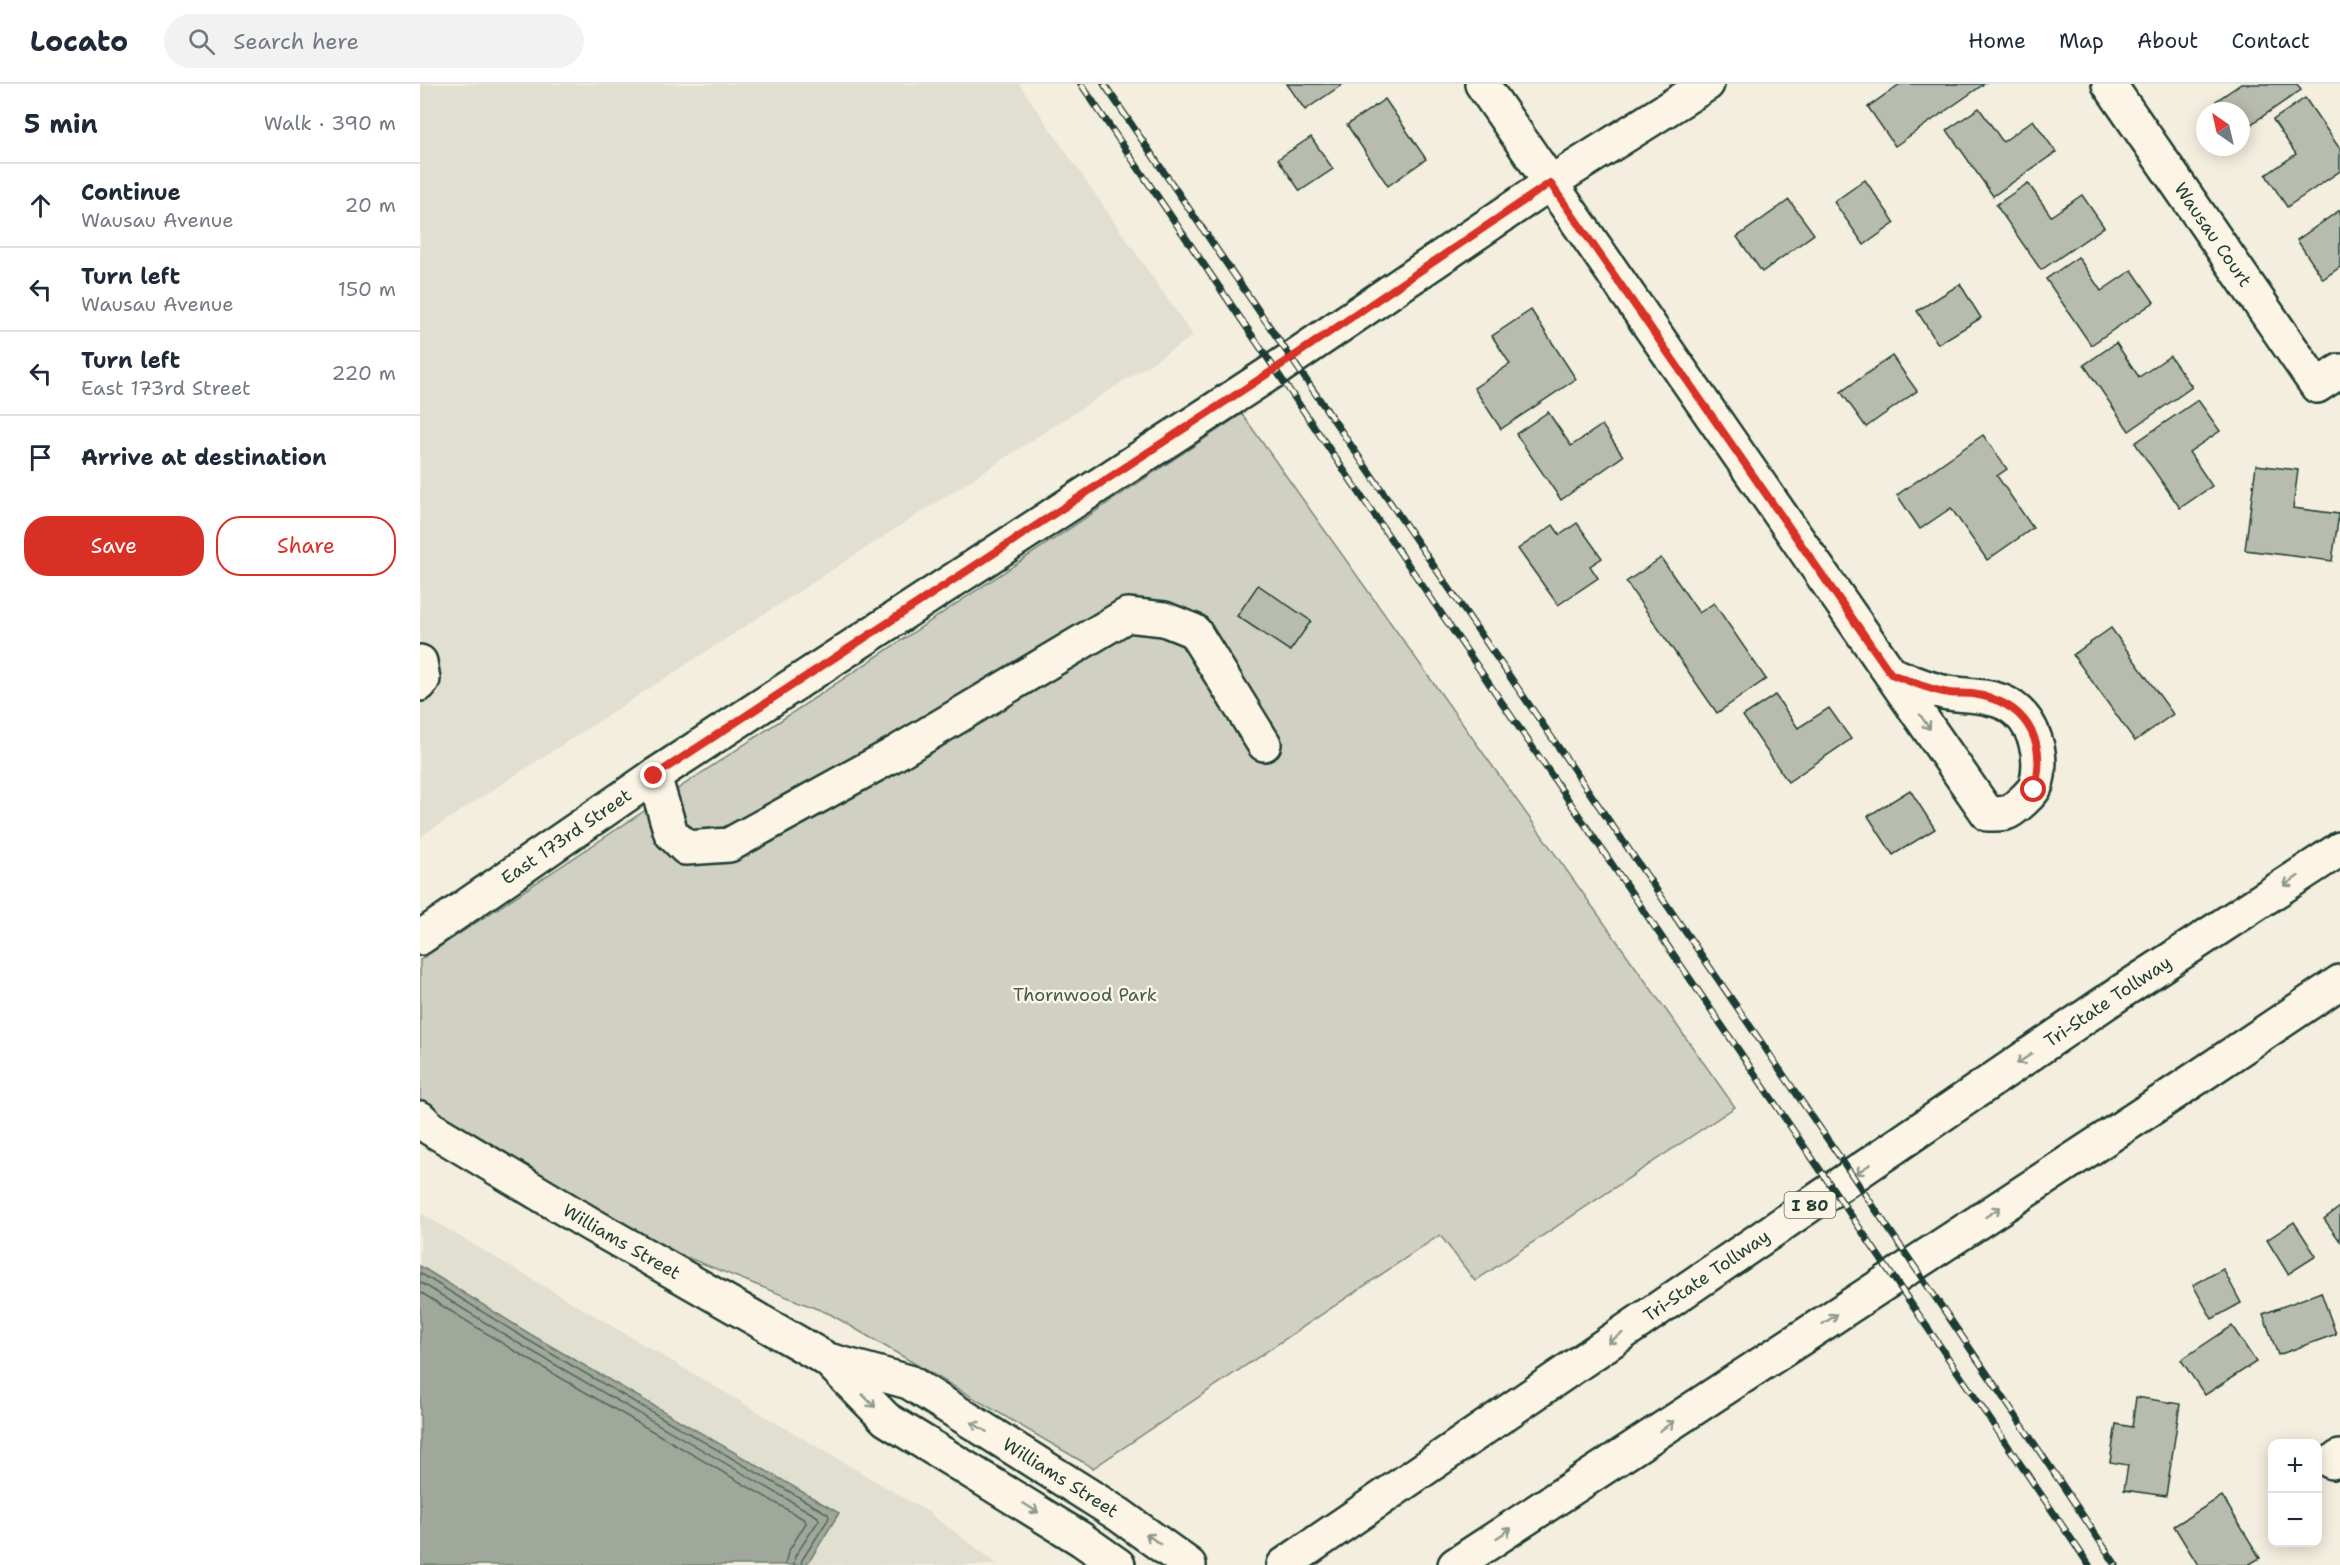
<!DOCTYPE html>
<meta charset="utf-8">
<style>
:root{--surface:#fff;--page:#f2f2f3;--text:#1f2937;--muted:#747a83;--line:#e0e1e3;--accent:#d93025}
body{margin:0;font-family:"Shantell Sans",sans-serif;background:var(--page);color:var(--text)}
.controls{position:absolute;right:18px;bottom:18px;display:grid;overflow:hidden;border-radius:12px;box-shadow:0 3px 15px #0003}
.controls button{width:54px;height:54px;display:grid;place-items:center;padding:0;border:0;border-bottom:2px solid var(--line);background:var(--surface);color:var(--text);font:30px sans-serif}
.compass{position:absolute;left:1776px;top:18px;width:54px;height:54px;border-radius:50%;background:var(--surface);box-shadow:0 3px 15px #0003;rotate:326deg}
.stop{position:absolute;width:18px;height:18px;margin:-14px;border:4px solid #d93025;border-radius:50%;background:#fff}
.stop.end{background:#d93025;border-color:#fff;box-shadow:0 2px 6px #0008}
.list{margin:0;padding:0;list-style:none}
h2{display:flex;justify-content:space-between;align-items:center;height:78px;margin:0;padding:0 24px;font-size:26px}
h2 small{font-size:20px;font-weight:400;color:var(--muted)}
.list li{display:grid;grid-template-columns:39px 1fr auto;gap:18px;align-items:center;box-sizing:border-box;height:84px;padding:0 24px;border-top:2px solid var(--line)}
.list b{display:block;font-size:22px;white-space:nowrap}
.list p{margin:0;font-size:20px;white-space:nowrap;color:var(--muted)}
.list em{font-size:20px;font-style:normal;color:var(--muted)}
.actions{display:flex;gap:12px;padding:18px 24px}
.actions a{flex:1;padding:14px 0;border:2px solid var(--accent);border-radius:24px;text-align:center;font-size:21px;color:var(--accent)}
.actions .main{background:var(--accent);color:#fff}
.icon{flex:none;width:33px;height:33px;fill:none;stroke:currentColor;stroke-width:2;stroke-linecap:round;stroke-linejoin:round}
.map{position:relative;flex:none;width:1920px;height:1481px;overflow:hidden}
header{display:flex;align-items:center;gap:36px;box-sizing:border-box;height:84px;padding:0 30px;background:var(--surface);border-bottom:2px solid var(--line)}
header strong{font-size:28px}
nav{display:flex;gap:33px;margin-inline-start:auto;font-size:21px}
.search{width:420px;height:54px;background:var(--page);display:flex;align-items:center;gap:15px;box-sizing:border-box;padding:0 21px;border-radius:33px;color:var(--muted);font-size:22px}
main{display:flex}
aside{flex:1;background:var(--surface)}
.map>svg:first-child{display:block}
.built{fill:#e1dfd0}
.green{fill:#d0d1c2;stroke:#78877b;stroke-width:1.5}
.water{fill:#a0a89b;stroke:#6c7d72;stroke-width:1.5}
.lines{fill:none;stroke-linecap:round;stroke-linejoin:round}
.shore{stroke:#53685d;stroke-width:1.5}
.building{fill:#b8bcae;stroke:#1f3d34;stroke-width:1.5}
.minor-casing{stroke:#1f3d34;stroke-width:38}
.highway-casing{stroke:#1f3d34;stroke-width:38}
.minor{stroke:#fcf5e5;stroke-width:33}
.highway{stroke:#fcf5e5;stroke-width:33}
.rail-casing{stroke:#1f3d34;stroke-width:7}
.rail{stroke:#fcf5e5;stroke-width:4.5;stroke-dasharray:14;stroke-linecap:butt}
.oneway{stroke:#8e998c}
.route{stroke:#d93025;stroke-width:8}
.labels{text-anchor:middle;stroke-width:5;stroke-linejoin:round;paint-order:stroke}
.shield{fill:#fcf5e5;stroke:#617469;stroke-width:1.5}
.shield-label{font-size:16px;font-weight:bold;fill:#1f3d34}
.street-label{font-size:18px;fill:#1f3d34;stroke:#fcf5e5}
.park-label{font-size:18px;fill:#425b50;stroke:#fcf5e5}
</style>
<header>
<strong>Locato</strong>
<div class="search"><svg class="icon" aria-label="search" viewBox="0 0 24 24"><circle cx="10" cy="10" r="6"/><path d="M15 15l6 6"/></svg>Search here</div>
<nav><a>Home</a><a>Map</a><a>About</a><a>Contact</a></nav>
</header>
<main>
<aside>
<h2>5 min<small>Walk · 390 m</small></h2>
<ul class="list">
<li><svg class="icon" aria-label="ahead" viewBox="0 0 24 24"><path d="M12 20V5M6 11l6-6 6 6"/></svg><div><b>Continue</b><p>Wausau Avenue</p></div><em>20 m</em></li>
<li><svg class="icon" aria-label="left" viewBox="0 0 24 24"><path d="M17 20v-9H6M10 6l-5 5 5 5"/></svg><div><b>Turn left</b><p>Wausau Avenue</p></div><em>150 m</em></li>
<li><svg class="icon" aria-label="left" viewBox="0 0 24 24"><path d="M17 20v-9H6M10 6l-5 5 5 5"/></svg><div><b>Turn left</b><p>East 173rd Street</p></div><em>220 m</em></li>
<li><svg class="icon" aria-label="arrive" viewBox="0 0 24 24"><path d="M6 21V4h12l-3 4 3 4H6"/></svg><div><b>Arrive at destination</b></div></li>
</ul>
<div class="actions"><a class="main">Save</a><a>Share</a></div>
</aside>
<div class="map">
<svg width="1920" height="1481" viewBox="0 0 1920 1481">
<rect width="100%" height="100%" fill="#f3eede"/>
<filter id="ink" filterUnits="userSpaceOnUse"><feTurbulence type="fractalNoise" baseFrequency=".0167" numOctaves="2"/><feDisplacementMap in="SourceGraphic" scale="12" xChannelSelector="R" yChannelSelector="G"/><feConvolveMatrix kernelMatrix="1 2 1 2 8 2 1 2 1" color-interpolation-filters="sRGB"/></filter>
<g filter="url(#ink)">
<g class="built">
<path d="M 0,0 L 599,0 L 773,252 L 0,753 Z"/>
<path d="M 0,1129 L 508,1428 L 579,1481 L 0,1481 Z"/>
</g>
<path class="green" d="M 822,330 L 1315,1023 L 1055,1197 L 1020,1151 L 673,1384 L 410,1230 L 236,1161 L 0,1045 L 0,876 Z"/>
<path class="water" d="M 0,1182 L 110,1250 L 419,1429 L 390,1476 L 385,1481 L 0,1481 Z"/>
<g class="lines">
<g class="shore">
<path d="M 0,1189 L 106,1255 L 408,1430 L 409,1434 L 382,1476 L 381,1481"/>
<path d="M 0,1198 L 103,1262 L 398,1433 L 399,1436 L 375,1472 L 374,1481"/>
<path d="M 0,1208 L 98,1269 L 385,1436 L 386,1439 L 368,1468 L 365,1481"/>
</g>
</g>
<g class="building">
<path d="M 867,0 L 923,0 L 885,26 Z"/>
<path d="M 1480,0 L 1564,0 L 1475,62 L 1448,23 Z"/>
<path d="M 1821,0 L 1877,0 L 1881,6 L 1821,47 L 1821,27 L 1802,27 L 1796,17 Z"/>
<path d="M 1885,14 L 1920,65 L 1920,87 L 1867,123 L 1846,91 L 1876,70 L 1853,36 Z"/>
<path d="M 965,15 L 1006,75 L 968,102 L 927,41 Z"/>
<path d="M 1559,24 L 1583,58 L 1613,36 L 1636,68 L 1573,112 L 1527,46 Z"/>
<path d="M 891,53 L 913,85 L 880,107 L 858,75 Z"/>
<path d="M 1445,96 L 1475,139 L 1444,161 L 1414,118 Z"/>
<path d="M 1608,99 L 1631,132 L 1662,111 L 1684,143 L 1621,186 L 1576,121 Z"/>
<path d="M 1369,116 L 1394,150 L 1342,188 L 1317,153 Z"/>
<path d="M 1920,126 L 1920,183 L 1903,195 L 1877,156 Z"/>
<path d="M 1658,173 L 1681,207 L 1712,186 L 1734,218 L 1671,261 L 1626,195 Z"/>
<path d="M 1540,200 L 1561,234 L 1518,260 L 1497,227 Z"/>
<path d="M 1111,226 L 1156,295 L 1081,345 L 1054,304 L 1090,280 L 1072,252 Z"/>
<path d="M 1696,259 L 1719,293 L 1750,272 L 1772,303 L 1709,347 L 1664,281 Z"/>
<path d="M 1472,272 L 1497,307 L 1446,343 L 1421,308 Z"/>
<path d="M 1778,316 L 1800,347 L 1769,368 L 1792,402 L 1760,424 L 1715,359 Z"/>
<path d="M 1128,328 L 1151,362 L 1182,341 L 1203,372 L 1141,416 L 1096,350 Z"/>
<path d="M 1563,351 L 1587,385 L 1577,392 L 1613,444 L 1567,476 L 1531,424 L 1500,445 L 1477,411 Z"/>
<path d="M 1836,381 L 1878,386 L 1873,424 L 1919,430 L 1912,477 L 1825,466 Z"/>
<path d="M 1157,439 L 1182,474 L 1170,482 L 1178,494 L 1138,521 L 1098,465 L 1133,441 L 1140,451 Z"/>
<path d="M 1241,474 L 1279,529 L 1294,519 L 1346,595 L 1297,629 L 1206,498 Z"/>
<path d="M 838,501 L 891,537 L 870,567 L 817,532 Z"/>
<path d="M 1691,544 L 1753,630 L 1715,657 L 1653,571 Z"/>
<path d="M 1355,611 L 1378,644 L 1409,624 L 1431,655 L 1368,698 L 1323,632 Z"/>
<path d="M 1490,706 L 1515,745 L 1473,771 L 1448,732 Z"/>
<path d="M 1920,1123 L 1920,1157 L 1904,1135 Z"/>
<path d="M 1874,1138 L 1896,1172 L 1868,1190 L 1847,1156 Z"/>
<path d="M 1803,1185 L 1821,1219 L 1792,1235 L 1773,1201 Z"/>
<path d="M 1901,1208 L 1916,1250 L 1858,1271 L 1843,1230 Z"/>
<path d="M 1812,1242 L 1836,1278 L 1785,1311 L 1761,1276 Z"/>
<path d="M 1716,1313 L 1760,1320 L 1746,1412 L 1704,1406 L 1708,1381 L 1690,1378 L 1696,1340 L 1712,1343 Z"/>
<path d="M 1802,1412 L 1840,1474 L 1828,1481 L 1778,1481 L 1754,1442 Z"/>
</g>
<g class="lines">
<defs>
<g id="minor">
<path d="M 1062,0 L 1568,730 C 1574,730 1581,730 1586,729 C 1593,727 1614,708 1616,701 C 1624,672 1615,636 1587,620 C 1569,611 1548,612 1528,609 C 1509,606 1490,597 1471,590"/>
<path id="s1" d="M 1689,0 L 1897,302 L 1920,287"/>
<path d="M 0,578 L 3,595 L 0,600"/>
<path d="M 234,692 L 251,749 L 266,764 L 309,761 L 471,672 L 707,531 L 744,535 L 774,547 L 844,660"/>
<path id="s2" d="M 0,854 L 234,692 L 855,286 L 1130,99 L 1287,0"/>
<path id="s3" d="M 0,1034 L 10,1044 L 170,1140 L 408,1276 L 489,1298 L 698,1430 L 769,1481"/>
<path d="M 409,1277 L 466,1335 L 661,1455 L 698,1481"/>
<path d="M 1912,1378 L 1920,1373"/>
</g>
<g id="highway">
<path id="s4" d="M 864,1481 L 1704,906 L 1920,765"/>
<path d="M 1035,1481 L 1741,1018 L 1920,898"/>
</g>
</defs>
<use href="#minor" class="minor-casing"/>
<use href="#highway" class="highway-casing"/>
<use href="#minor" class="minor"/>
<use href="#highway" class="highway"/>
<defs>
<g id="rail">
<path d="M 661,0 L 1669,1481"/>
<path d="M 684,0 C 1020,495 1363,984 1696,1481"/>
</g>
</defs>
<use href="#rail" class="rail-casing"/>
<use href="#rail" class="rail"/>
</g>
<defs><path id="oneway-shaft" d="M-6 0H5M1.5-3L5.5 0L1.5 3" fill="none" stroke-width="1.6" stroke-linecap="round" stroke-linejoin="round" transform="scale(1.5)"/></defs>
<g class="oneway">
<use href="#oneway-shaft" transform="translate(1505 638) rotate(55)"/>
<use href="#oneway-shaft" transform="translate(1871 797) rotate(147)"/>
<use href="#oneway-shaft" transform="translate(1604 975) rotate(146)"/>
<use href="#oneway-shaft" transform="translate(1443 1085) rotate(146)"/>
<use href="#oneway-shaft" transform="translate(1573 1128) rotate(-33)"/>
<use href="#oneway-shaft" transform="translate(1410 1235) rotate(-33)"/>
<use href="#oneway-shaft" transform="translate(1195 1254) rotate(146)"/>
<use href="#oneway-shaft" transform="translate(449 1317) rotate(45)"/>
<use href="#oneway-shaft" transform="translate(1247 1342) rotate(-33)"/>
<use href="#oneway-shaft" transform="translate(559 1343) rotate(-148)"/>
<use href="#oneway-shaft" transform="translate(611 1424) rotate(32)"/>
<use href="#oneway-shaft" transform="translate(1084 1449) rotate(-33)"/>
<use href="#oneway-shaft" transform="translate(733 1455) rotate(-144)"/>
</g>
</g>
<g class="lines" filter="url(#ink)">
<path class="route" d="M 234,692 L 855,285 L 1130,99 L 1471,590 C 1490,597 1509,606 1529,609 C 1536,610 1544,609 1552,610 C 1604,617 1629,655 1614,706"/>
</g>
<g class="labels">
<rect class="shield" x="1364.5" y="1108" width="51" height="26" rx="4.5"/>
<g class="shield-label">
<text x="1390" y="1127">I 80</text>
</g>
<g class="street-label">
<text dy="6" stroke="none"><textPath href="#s1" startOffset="183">Wausau Court</textPath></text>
<text dy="6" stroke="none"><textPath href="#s2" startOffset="178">East 173rd Street</textPath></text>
<text dy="6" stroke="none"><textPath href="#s4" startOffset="998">Tri-State Tollway</textPath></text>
<text dy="6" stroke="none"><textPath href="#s3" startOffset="237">Williams Street</textPath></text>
<text dy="6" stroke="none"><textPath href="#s4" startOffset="512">Tri-State Tollway</textPath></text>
<text dy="6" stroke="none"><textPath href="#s3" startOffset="738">Williams Street</textPath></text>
</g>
<g class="park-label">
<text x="665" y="917">Thornwood Park</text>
</g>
</g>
</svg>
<div class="controls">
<button>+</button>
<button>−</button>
</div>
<svg class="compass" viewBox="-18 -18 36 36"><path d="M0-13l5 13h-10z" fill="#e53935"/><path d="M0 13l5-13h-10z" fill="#747a83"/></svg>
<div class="stop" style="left:1614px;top:706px"></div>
<div class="stop end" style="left:234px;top:692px"></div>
</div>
</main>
